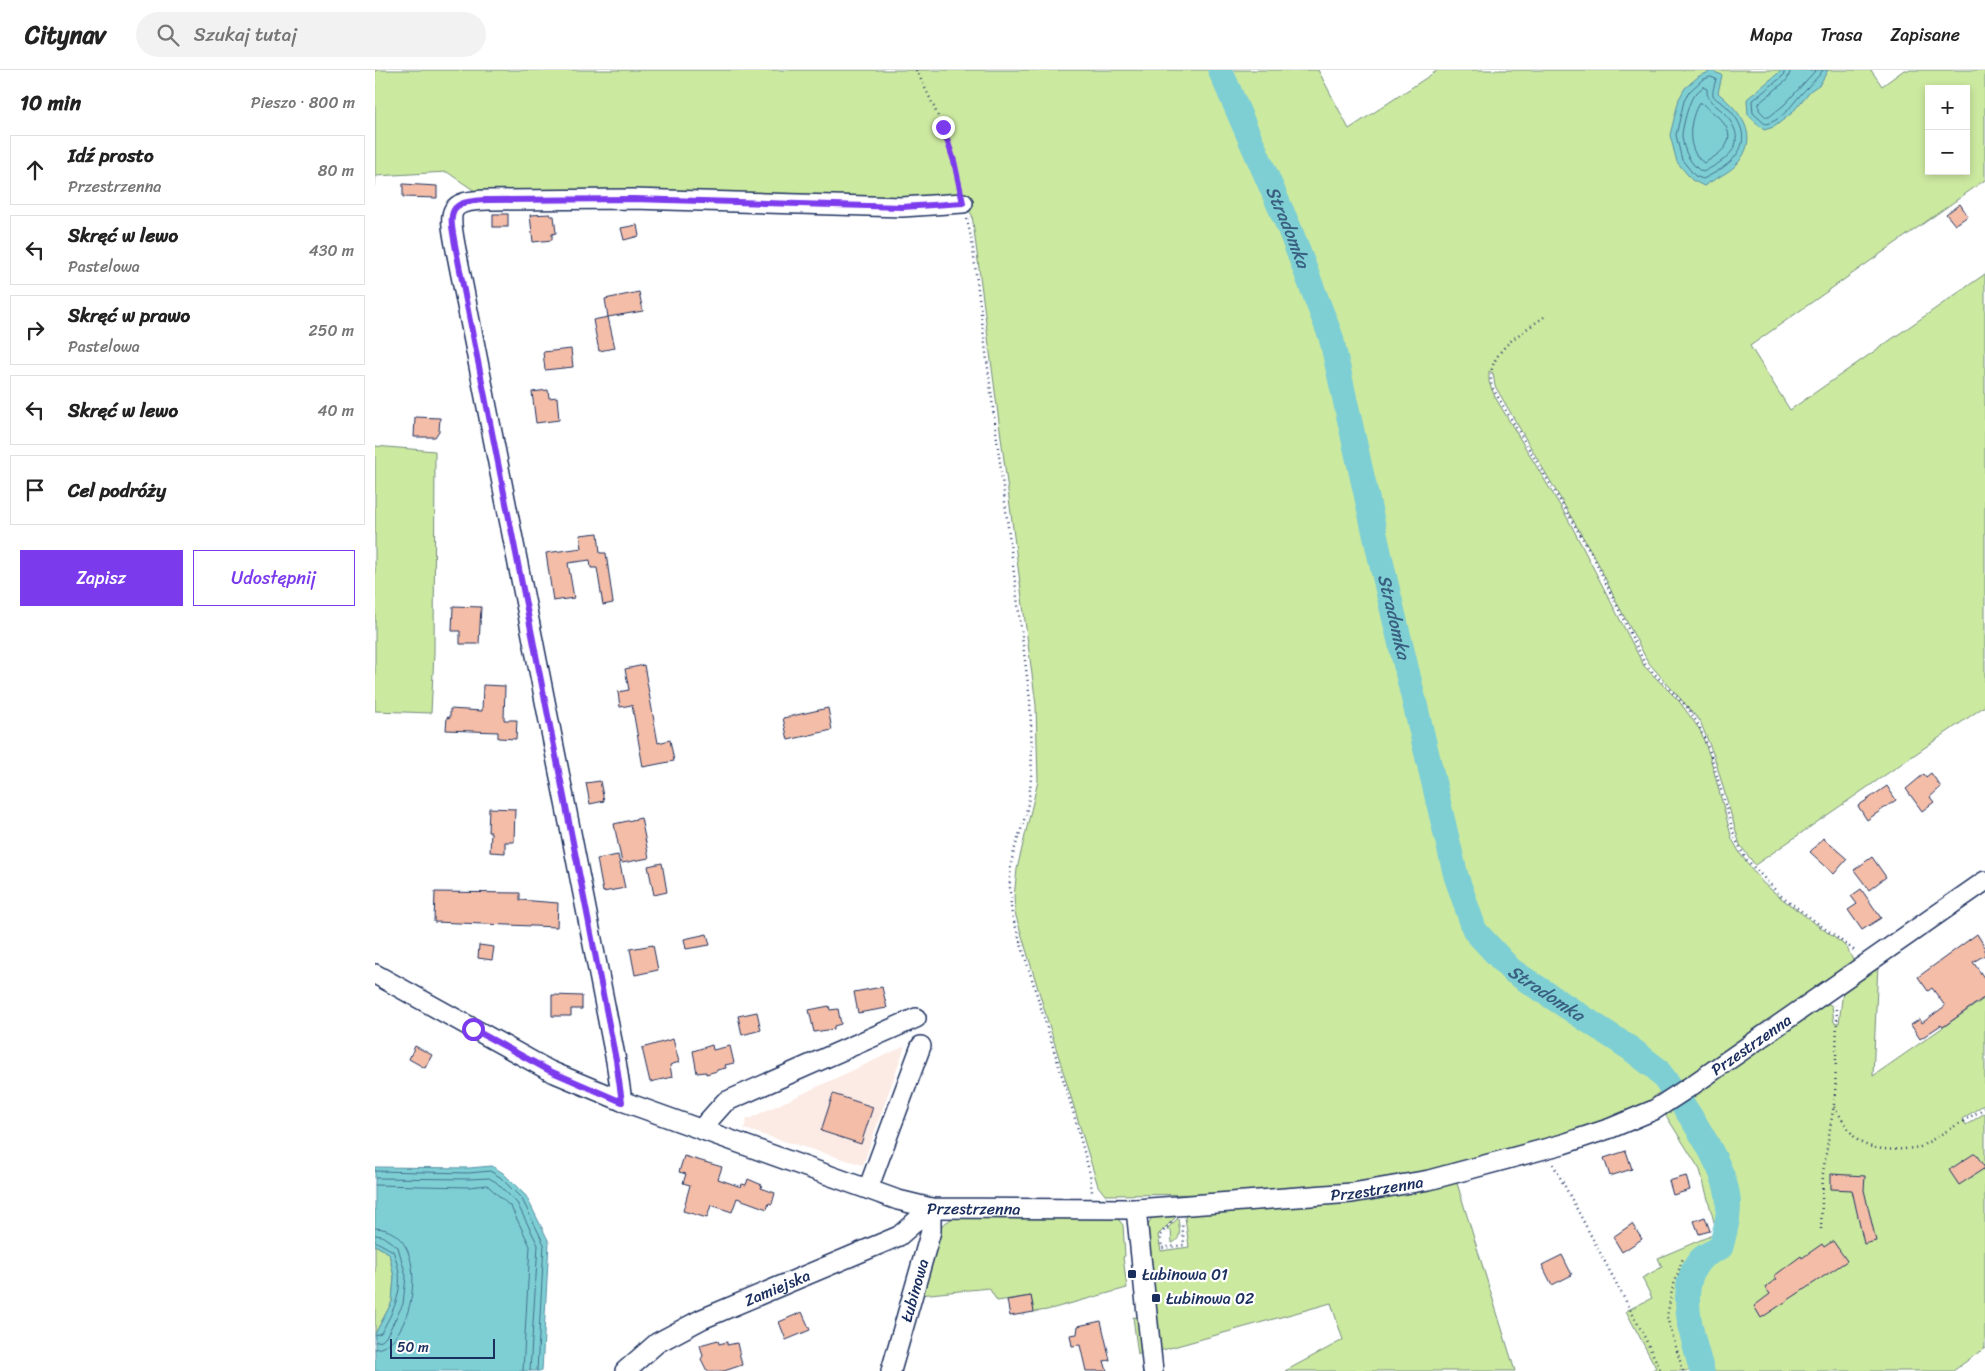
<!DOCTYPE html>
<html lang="pl">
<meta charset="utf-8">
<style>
:root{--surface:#fff;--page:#f2f2f2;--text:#222;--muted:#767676;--line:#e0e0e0;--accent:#7c3aed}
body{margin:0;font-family:Sriracha,sans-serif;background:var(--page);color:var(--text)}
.controls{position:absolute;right:15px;top:15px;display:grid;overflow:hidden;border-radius:0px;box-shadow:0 2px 8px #0003}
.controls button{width:45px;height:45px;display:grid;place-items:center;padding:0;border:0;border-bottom:1px solid var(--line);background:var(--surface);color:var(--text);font:25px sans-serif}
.scale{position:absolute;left:15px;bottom:12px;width:105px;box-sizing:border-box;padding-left:5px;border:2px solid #1b2f5e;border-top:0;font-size:14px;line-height:18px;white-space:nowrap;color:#1b2f5e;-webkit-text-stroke:4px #fff;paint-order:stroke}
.stop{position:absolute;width:15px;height:15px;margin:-11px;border:4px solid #7c3aed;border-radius:50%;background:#fff}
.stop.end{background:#7c3aed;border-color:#fff;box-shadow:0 1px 5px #0008}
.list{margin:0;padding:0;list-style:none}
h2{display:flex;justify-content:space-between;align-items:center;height:65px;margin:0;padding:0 20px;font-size:21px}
h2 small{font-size:16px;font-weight:400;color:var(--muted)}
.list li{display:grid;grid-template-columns:32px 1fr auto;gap:15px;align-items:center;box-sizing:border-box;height:70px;margin:0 10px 10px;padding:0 10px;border:1px solid var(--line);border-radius:0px}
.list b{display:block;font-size:19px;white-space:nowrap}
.list p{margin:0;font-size:16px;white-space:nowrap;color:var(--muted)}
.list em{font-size:16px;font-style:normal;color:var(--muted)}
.actions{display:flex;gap:10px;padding:15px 20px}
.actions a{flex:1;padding:11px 0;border:1px solid var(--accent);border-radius:0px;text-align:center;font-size:18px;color:var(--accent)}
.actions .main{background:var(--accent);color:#fff}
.icon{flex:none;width:28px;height:28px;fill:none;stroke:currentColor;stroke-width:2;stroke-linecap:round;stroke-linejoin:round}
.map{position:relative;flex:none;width:1610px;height:1301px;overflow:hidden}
header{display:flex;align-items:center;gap:30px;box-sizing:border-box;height:70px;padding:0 25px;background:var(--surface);border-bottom:1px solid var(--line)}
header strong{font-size:24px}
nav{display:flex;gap:28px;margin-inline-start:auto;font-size:18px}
.search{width:350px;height:45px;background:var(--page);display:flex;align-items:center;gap:12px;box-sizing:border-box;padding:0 18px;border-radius:28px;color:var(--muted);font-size:19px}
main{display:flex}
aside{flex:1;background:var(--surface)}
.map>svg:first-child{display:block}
.built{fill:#fcebe5}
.green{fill:#cce9a0;stroke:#748c7f;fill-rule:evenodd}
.water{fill:#7ecfd4;stroke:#568fa5}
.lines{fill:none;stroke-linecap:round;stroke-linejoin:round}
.shore{stroke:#436f8d;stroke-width:1}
.river{stroke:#7ecfd4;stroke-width:25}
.building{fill:#f4bda8;stroke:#1b2f5e}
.minor-casing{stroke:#1b2f5e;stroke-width:22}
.path{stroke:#1b2f5e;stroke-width:2.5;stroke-dasharray:1 4;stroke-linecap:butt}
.minor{stroke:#fff;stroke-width:19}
.route{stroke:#7c3aed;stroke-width:6}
.poi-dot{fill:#1b2f5e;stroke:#fff;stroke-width:2}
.labels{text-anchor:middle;stroke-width:4.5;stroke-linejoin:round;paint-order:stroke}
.street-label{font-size:16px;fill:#1b2f5e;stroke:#fff}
.poi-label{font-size:16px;fill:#1b2f5e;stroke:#fff;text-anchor:start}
.water-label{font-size:18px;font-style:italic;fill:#395f81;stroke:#fff}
</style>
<header>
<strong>Citynav</strong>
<div class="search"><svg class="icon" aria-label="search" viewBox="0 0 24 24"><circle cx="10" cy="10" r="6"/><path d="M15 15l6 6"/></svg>Szukaj tutaj</div>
<nav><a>Mapa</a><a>Trasa</a><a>Zapisane</a></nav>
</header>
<main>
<aside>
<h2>10 min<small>Pieszo · 800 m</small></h2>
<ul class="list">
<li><svg class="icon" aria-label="ahead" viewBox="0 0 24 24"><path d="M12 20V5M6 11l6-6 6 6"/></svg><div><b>Idź prosto</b><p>Przestrzenna</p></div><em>80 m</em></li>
<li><svg class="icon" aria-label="left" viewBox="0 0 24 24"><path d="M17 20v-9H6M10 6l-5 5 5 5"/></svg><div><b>Skręć w lewo</b><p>Pastelowa</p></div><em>430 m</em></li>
<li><svg class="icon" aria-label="right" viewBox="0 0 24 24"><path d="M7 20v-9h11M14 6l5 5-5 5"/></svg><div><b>Skręć w prawo</b><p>Pastelowa</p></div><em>250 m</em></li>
<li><svg class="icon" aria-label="left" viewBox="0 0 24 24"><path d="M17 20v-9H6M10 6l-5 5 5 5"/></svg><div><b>Skręć w lewo</b></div><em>40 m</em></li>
<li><svg class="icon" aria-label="arrive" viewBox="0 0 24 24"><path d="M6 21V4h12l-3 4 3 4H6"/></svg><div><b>Cel podróży</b></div></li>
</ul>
<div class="actions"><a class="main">Zapisz</a><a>Udostępnij</a></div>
</aside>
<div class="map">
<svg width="1610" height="1301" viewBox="0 0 1610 1301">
<rect width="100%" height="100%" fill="#fff"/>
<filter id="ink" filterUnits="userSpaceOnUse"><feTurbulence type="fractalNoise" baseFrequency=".02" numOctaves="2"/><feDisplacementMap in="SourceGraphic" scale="10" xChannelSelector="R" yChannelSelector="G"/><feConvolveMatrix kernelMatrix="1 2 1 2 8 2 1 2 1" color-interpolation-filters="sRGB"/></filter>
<g filter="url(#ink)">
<path class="built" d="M 530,976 L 488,1095 L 369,1059 L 371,1050 Z"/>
<g class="green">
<path d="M 0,0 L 943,0 L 974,59 L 1063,0 L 1496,0 L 1507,16 L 1529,0 L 1610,0 L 1610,110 L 1375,276 L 1415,340 L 1610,204 L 1610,636 L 1380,795 L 1365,775 L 1339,686 L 1325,651 L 1273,592 L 1240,529 L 1223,493 L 1120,316 L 1118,303 L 1114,301 L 1114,312 L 1120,327 L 1193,449 L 1269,596 L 1304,631 L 1325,660 L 1335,687 L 1357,769 L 1366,785 L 1388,813 L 1410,831 L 1468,874 L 1472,878 L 1478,890 L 1477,893 L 1345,987 L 1279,1026 L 1280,1028 L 1261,1039 L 1229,1051 L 1189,1064 L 1066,1098 L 1021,1107 L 947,1117 L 856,1124 L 730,1125 L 723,1116 L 640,843 L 639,827 L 642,799 L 663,711 L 661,635 L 597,145 L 588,133 L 113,130 L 72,102 L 1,106 L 0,116 ZM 1554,19 L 1591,19 L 1591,101 L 1554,101 Z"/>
<path d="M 0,376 L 60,381 L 59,583 L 56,643 L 0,641 Z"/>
<path d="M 1503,894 L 1498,1006 L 1610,928 L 1610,1034 L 1587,1049 L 1591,1055 L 1610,1043 L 1610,1278 L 1578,1301 L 1275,1301 L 1281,1298 L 1251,1241 L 1277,1228 L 1267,1208 L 1287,1197 L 1283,1188 L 1342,1163 L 1325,1100 L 1290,1044 L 1323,1023 L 1322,1020 L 1446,934 L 1454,934 L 1457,936 L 1459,952 L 1464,953 L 1468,921 Z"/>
<path d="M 1081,1110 L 1140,1301 L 910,1301 L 968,1270 L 956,1233 L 784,1281 L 772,1157 L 777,1147 L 797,1141 L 801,1147 L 783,1165 L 786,1181 L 814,1177 L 810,1147 L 815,1141 Z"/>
<path d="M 740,1145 L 748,1155 L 750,1186 L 748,1187 L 752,1218 L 672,1240 L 659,1242 L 656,1226 L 622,1231 L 614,1218 L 545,1225 L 567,1155 L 581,1146 Z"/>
<path d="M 803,1148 C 804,1157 808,1169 797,1173 L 796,1160 L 791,1160 Z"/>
<path d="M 0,1175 L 14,1183 L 19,1207 L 17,1232 L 0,1264 Z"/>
<path d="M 758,1247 L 764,1248 L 767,1282 L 763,1285 Z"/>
</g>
<g class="water">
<path d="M 1407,0 L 1453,0 L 1445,14 L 1435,21 L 1417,43 L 1399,57 L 1389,60 L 1373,45 L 1372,29 Z"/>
<path d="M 1337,1 L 1347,5 L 1343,23 C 1366,42 1386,66 1362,94 C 1354,103 1339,109 1329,116 L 1317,110 L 1302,92 L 1295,65 L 1304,29 L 1310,18 L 1324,6 Z"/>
<path d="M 117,1096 L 128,1103 L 151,1126 L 174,1172 L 167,1301 L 0,1301 L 0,1264 L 17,1232 L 19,1207 L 14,1183 L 0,1175 L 0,1097 L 94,1098 Z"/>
</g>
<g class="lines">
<g class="shore">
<path d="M 1410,0 L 1408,6 L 1377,31 L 1378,43 L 1390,54 C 1409,51 1419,30 1432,18 C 1438,11 1443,8 1448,0"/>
<path d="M 1416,0 L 1412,10 L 1384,33 L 1384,40 L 1391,47 L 1394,47 L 1409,35 L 1441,0"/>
<path d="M 1336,7 L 1341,9 C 1340,14 1337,21 1338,25 C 1340,30 1349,33 1353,38 C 1384,71 1361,93 1328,109 L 1320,106 L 1307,90 L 1301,65 L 1309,31 L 1314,22 L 1327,10 Z"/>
<path d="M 1328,17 L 1332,19 C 1331,32 1341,34 1349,43 C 1375,72 1356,88 1328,102 C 1316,97 1308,79 1307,66 C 1307,58 1314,31 1319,25 C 1322,22 1325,20 1328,17 Z"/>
<path d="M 1324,33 L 1327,33 C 1331,38 1337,41 1342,46 C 1365,67 1351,81 1329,93 C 1310,80 1314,50 1324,33 Z"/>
<path d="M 0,1101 L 94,1103 L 115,1101 L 125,1107 L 147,1129 L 169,1174 L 162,1301"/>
<path d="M 0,1108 L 94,1109 L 114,1108 L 121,1112 L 142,1133 L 163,1175 L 155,1301"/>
<path d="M 0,1115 L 94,1117 L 112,1115 L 136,1137 L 155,1176 L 148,1301"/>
<path d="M 0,1158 C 61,1160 39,1278 0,1279"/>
<path d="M 0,1165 L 7,1166 L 23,1177 L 31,1206 L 28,1234 L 11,1267 L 7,1271 L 0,1272"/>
<path d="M 0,1171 L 18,1181 C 31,1214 23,1233 6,1263 L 0,1265"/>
</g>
<g class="river">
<path id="s1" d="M 845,0 L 915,160 L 956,267 L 1010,509 L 1081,806 L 1100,861 L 1136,900 L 1256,979 L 1282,999 L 1295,1016"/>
<path d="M 1301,1025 C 1318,1049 1350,1098 1353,1128 C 1355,1145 1350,1160 1346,1177 C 1340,1181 1331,1184 1326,1189 C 1300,1216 1318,1270 1327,1301"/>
</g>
</g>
<g class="building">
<path d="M 28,114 L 62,116 L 62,128 L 28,127 Z"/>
<path d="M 1585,134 L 1593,146 L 1580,155 L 1571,144 Z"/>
<rect x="118" y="144" width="15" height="13"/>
<path d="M 175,144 L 175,146 L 179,146 L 181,163 L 177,164 L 177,170 L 158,172 L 155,145 Z"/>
<path d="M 262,155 L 264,166 L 249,170 L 246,158 Z"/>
<path d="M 264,222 L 268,241 L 233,247 L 230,229 Z"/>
<path d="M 233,247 L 240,278 L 224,281 L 218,250 Z"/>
<path d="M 196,279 L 198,297 L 170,300 L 168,282 Z"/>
<path d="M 173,320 L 174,328 L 182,327 L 184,350 L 161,353 L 157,322 Z"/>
<path d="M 40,347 L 65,348 L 64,361 L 60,367 L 39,367 Z"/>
<path d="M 223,463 L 225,483 L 231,483 L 238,533 L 228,535 L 222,498 L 216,498 L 215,490 L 193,493 L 199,528 L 178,531 L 171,483 L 207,478 L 205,465 Z"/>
<path d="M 78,536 L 106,537 L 104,574 L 85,574 L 85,561 L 77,561 Z"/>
<path d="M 269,595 L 283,673 L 295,670 L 299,691 L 268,697 L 257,635 L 245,637 L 243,622 L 254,620 L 250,599 Z"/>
<path d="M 108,615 L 130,616 L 129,650 L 142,650 L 141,669 L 123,668 L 123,662 L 71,660 L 72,647 L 75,648 L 75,639 L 107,641 Z"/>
<path d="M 453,638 L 457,660 L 413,670 L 408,648 Z"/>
<path d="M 1556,703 L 1566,717 L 1555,727 L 1559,732 L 1547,741 L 1531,719 L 1549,704 L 1551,707 Z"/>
<path d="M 225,711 L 229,731 L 215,734 L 211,713 Z"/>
<path d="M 1512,716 L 1521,730 L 1492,750 L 1483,736 Z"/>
<path d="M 114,738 L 140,739 L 139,772 L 130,772 L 130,783 L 115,782 L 116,762 L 113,762 Z"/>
<path d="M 266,748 L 274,788 L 247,793 L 239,754 Z"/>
<path d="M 1448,768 L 1472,789 L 1459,804 L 1435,782 Z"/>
<path d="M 243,785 L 250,818 L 228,822 L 222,789 Z"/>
<path d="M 1497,787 L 1511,807 L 1494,820 L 1479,800 Z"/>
<path d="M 287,793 L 292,822 L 279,825 L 273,796 Z"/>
<path d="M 1486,819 L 1506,848 L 1487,860 L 1473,840 L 1482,834 L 1476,826 Z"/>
<path d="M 60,822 L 145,823 L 145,830 L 183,833 L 182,857 L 59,852 Z"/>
<path d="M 332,864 L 335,875 L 311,879 L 309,869 Z"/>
<path d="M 1602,864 L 1610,877 L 1610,885 L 1598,892 L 1610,909 L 1610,927 L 1568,957 L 1566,955 L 1545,969 L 1536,955 L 1545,949 L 1547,953 L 1570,936 L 1557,918 L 1553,921 L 1543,907 Z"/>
<path d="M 104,875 L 119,877 L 117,890 L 103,888 Z"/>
<path d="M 278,875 L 283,900 L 260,905 L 255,879 Z"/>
<path d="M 507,917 L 512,938 L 483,943 L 479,922 Z"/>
<path d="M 177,925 L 207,926 L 207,939 L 196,939 L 196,946 L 177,946 Z"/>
<path d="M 454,936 L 455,940 L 463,939 L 466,954 L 459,956 L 459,959 L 439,962 L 434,940 Z"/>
<path d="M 382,942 L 386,960 L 367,965 L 363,946 Z"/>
<path d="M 298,969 L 304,992 L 295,995 L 297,1007 L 275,1012 L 267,978 Z"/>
<path d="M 337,975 L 338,980 L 355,976 L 359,993 L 350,995 L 351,998 L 342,1000 L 342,1001 L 331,1004 L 331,1002 L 322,1003 L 318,981 Z"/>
<path d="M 40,976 L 57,985 L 50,998 L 34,989 Z"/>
<path d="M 458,1024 L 498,1037 L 486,1074 L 446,1061 Z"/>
<path d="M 1251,1081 L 1257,1099 L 1235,1106 L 1229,1088 Z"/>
<path d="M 1600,1083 L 1610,1098 L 1584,1115 L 1574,1100 Z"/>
<path d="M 309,1086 L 347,1097 L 343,1109 L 366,1117 L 367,1114 L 371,1115 L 373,1109 L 387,1115 L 386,1118 L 400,1123 L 397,1134 L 394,1133 L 392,1139 L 362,1128 L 357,1142 L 336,1135 L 332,1148 L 308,1141 L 315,1115 L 308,1113 L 311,1104 L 304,1102 Z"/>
<path d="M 1456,1104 L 1490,1106 L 1489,1120 L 1501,1171 L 1489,1174 L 1477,1120 L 1456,1119 Z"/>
<path d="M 1311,1106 L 1315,1120 L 1298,1125 L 1294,1111 Z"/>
<path d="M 1330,1147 L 1335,1161 L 1324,1164 L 1319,1151 Z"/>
<path d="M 1257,1154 L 1267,1169 L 1247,1182 L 1238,1167 Z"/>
<path d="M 1458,1171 L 1472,1191 L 1386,1248 L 1379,1236 L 1395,1224 L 1390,1217 L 1402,1209 L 1399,1206 L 1426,1186 L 1427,1188 L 1447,1174 L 1449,1177 Z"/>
<path d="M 1187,1185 L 1197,1205 L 1177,1215 L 1167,1195 Z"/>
<path d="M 656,1226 L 659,1242 L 635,1246 L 632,1230 Z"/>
<path d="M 427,1242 L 435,1260 L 411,1270 L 404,1252 Z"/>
<path d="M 726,1251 L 735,1290 L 729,1291 L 732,1301 L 711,1301 L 705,1275 L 697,1276 L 695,1265 L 702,1264 L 703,1256 Z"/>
<path d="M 343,1270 L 344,1274 L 352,1272 L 352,1275 L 362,1273 L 367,1295 L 349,1301 L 332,1301 L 326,1289 L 328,1286 L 325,1275 Z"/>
</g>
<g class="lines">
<defs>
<g id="minor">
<path id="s2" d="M 0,904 L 175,1001 L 247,1031 L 523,1130 L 556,1138 L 761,1139 L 977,1123 L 1054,1110 L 1188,1074 L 1236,1058 L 1279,1040 L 1319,1014 L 1610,811"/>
<path d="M 247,1031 L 241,991 L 81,180 C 74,142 70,131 113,130 L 258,129 L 527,137 L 588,133"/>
<path d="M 326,1059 L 350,1032 L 541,948"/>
<path d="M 493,1119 L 546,976"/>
<path d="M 761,1139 L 778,1301"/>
<path id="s3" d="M 250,1301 L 282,1273 L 327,1249 L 524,1166 L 556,1138"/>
<path id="s4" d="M 516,1301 L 556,1161 L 556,1138"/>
</g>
</defs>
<use href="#minor" class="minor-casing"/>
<g class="path">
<path d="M 541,0 C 561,38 576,75 585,117"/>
<path d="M 592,149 L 597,172 L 655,630 C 656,664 659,699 653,733 C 650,754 639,774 636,795 C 634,812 635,828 637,845 L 698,1041 L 715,1104 L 717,1122"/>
<path d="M 1169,247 C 1145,264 1109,283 1117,317 L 1218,486 L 1270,594 L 1313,638 L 1324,656 L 1335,682 L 1360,768 L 1371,789 L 1405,825 L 1480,881"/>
<path d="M 1459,1037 C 1465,1045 1477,1067 1485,1072 C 1502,1082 1527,1080 1545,1077 L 1610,1038"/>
<path d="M 1178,1094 L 1264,1256 L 1286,1301"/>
<path d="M 796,1153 L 785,1165 L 787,1178 L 809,1175 L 807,1152"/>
<path d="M 1446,1159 L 1448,1102 L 1460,1028 L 1462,946 L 1460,935"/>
<path d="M 1308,1301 L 1292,1247 L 1297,1220 L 1308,1188"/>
</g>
<use href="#minor" class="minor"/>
</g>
</g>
<g class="lines" filter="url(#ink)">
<path class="route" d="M 98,959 L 175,1001 L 247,1032 L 241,990 L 81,180 C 74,142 70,131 113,130 L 258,129 L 527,137 L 588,133 L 579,91 L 568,57"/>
</g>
<g class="poi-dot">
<rect x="752" y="1199" width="10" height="10" rx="2.5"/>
<rect x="776" y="1223" width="10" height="10" rx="2.5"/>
</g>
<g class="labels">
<g class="street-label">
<text dy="6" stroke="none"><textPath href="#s2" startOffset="1458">Przestrzenna</textPath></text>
<text dy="6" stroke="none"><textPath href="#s2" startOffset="1052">Przestrzenna</textPath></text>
<text dy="6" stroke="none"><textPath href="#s2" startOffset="648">Przestrzenna</textPath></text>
<text dy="6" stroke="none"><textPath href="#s3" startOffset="175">Zamiejska</textPath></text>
<text dy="6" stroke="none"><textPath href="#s4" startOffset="84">Łubinowa</textPath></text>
</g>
<g class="poi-label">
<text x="767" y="1210">Łubinowa 01</text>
<text x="791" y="1234">Łubinowa 02</text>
</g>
<g class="water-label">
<text dy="6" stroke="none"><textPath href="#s1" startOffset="171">Stradomka</textPath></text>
<text dy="6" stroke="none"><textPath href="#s1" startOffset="576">Stradomka</textPath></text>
<text dy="6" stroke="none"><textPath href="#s1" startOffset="996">Stradomka</textPath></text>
</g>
</g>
</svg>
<div class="controls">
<button>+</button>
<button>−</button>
</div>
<div class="scale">50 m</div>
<div class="stop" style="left:98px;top:959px"></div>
<div class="stop end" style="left:568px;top:57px"></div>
</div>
</main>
